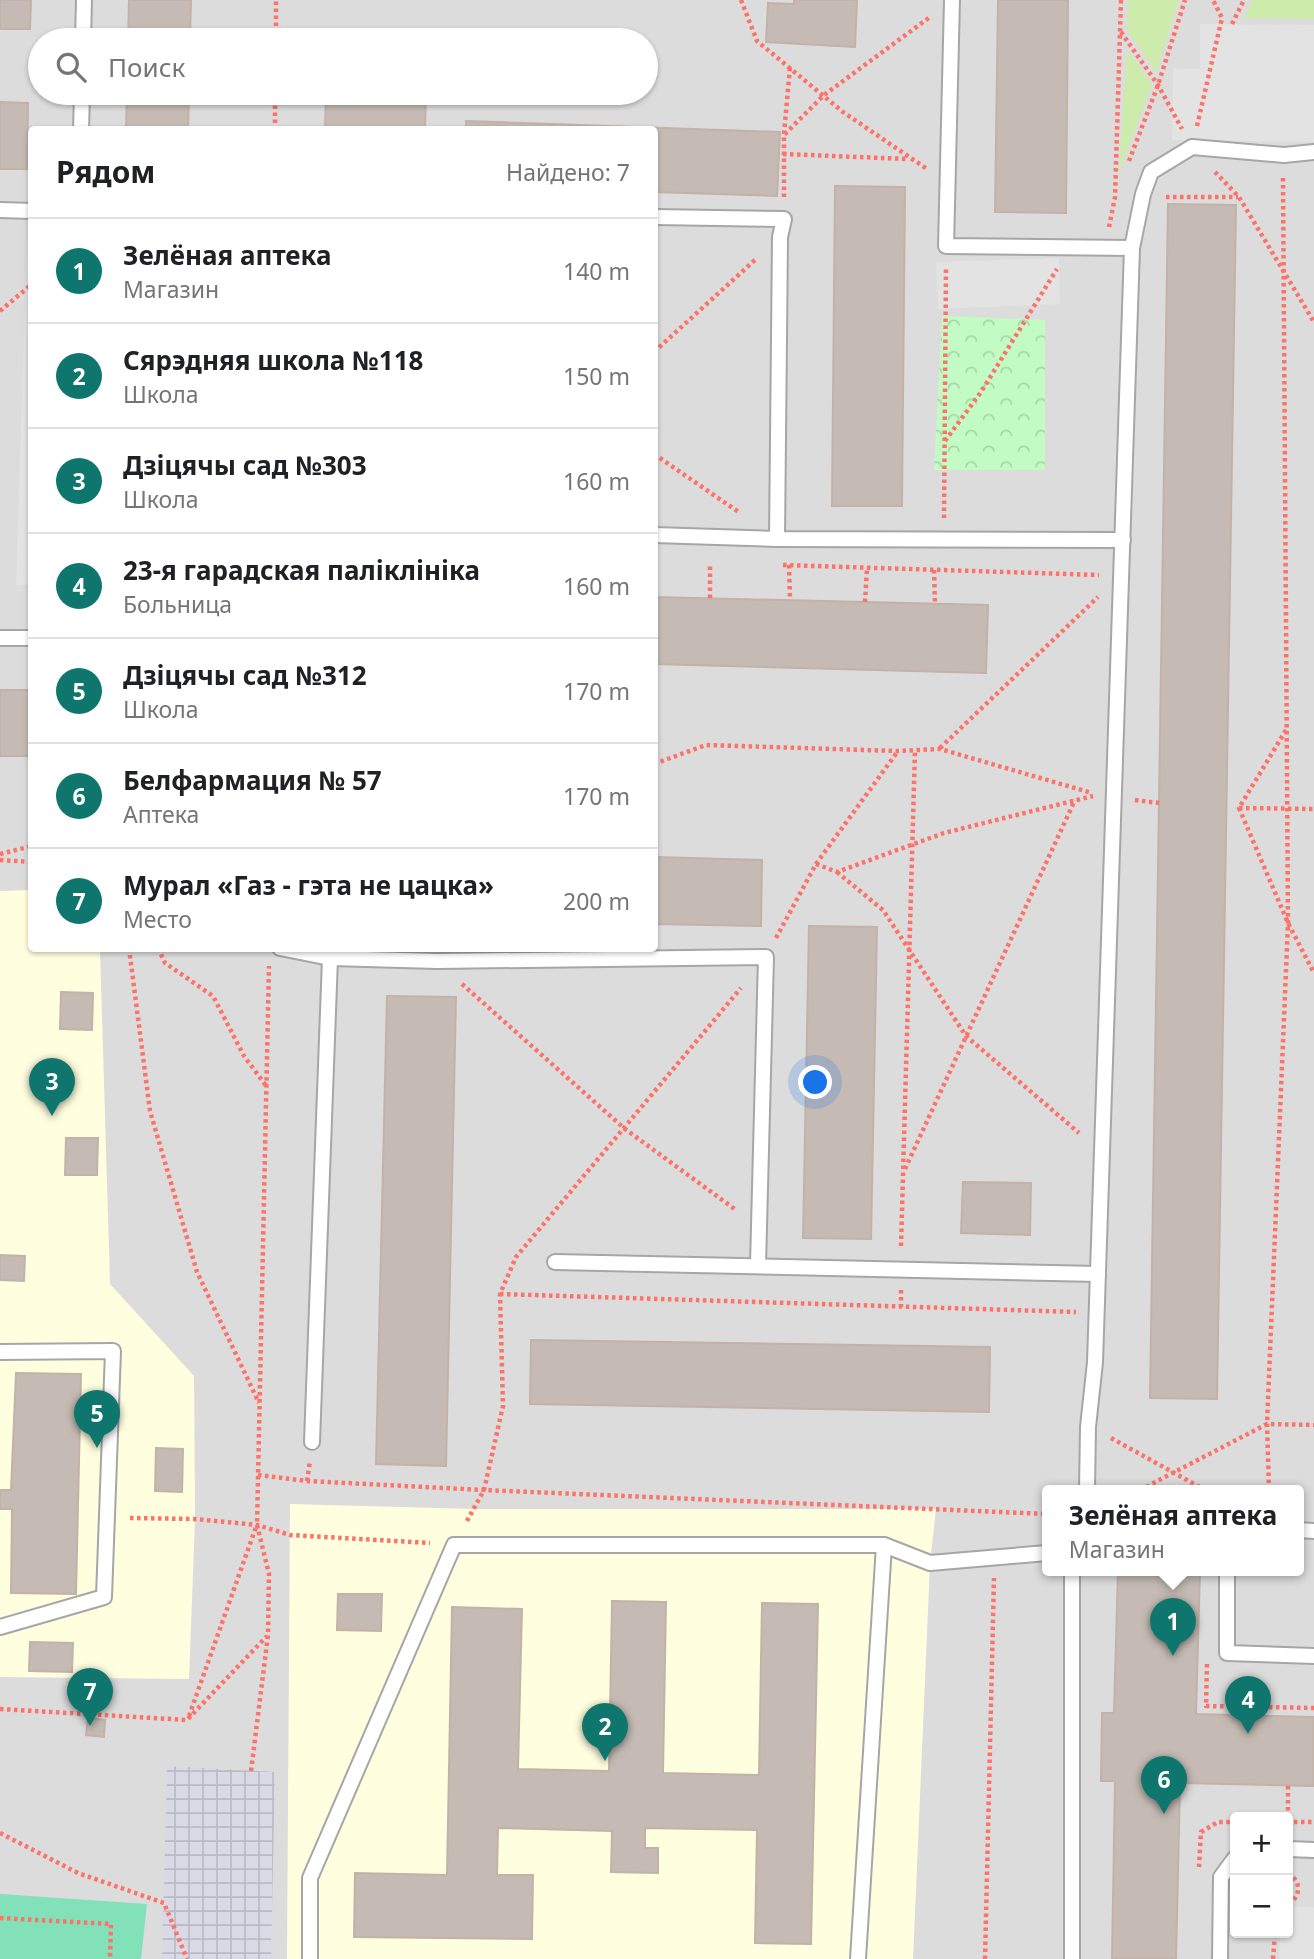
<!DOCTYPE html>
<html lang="ru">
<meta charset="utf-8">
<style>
:root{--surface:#fff;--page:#f2f2f2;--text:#202124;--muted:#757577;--line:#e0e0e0;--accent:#0f766e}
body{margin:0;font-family:"Noto Sans",sans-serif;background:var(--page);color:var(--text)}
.controls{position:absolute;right:21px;bottom:21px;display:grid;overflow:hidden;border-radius:7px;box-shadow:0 2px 5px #0004}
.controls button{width:63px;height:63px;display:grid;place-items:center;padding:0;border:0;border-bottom:2px solid var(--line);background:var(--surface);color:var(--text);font:35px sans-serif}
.you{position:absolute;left:816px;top:1083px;width:24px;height:24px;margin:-18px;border:5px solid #fff;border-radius:50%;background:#1a73e8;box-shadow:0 0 0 10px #1a73e833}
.badge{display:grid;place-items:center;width:46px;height:46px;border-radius:50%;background:var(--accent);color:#fff;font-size:23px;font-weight:700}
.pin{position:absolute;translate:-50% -58px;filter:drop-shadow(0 2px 4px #0008)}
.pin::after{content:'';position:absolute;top:37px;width:24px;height:21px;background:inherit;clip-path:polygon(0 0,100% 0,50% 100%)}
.popup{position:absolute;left:1042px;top:1485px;width:262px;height:91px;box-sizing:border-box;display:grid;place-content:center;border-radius:7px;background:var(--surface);filter:drop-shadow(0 2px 5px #0005);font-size:23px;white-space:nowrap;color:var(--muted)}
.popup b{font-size:26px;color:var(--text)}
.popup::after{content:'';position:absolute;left:50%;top:100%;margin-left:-14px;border:14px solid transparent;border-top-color:var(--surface)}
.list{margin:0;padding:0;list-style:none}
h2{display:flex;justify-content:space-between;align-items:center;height:91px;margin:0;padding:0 28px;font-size:30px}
h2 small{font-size:23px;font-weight:400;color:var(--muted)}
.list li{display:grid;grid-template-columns:46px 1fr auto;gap:21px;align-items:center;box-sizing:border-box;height:105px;padding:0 28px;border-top:2px solid var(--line)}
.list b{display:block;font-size:26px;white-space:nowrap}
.list p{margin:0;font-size:23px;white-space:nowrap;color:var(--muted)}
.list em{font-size:23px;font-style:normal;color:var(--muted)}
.icon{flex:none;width:38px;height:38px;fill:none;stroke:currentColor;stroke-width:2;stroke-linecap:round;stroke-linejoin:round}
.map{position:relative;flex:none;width:1314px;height:1959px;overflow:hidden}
.search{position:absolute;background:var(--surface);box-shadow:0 2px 5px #0004;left:28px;top:28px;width:630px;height:77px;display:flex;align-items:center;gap:18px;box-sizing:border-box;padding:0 24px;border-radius:38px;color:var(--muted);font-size:26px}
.panel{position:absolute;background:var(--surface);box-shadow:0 2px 5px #0004;left:28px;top:126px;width:630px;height:826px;border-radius:7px}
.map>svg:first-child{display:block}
.residential{fill:#dddcdc;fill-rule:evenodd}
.education{fill:#fffedf}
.grass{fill:#cdebaa}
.park{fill:url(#park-crowns)}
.pitch{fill:#82e1b8}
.parking{fill:#e3e3e3}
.plaza{fill:url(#plaza-grid)}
.building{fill:#c5bbb4;stroke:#c2b2a7;stroke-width:2}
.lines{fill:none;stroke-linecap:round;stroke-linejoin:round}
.service-casing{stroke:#a6a6a6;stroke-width:18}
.path{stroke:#fd736a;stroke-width:4.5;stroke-dasharray:3.5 3.5;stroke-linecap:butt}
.service{stroke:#fff;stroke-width:14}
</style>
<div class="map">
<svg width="1314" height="1959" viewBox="0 0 1314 1959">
<defs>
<pattern id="park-crowns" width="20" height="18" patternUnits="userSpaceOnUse" patternTransform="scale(1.75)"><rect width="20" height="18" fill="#c2fbc4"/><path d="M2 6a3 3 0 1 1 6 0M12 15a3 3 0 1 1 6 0" fill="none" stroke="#a6d7a8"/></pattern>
<pattern id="plaza-grid" width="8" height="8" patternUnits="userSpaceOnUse" patternTransform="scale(1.75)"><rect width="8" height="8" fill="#d9dae6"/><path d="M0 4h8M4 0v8" fill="none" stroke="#babbc5"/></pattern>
</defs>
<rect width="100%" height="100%" fill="#f0ece5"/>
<path class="residential" d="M 0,0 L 1314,0 L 1314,1959 L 0,1959 ZM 40,40 L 646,40 L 646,93 L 40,93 ZM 32,130 L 654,130 L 654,948 L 32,948 ZM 1047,1490 L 1299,1490 L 1299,1570 L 1047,1570 ZM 1235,1817 L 1288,1817 L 1288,1933 L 1235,1933 Z"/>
<g class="education">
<path d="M 31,890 L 32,948 L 100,949 L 110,1284 L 194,1376 L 195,1519 L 189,1679 L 0,1677 L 0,891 Z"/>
<path d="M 290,1504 L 474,1509 L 936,1509 L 930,1563 L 913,1959 L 287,1959 Z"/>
</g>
<g class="grass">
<path d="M 1128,0 L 1179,0 L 1156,72 L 1127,30 Z"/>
<path d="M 1253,0 L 1314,0 L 1314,19 L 1244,18 Z"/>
<path d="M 1127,49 L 1152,84 L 1119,173 Z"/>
</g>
<path class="park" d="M 942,316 L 1045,320 L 1045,470 L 934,470 Z"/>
<path class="pitch" d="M 0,1894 L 147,1904 L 141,1959 L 0,1959 Z"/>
<g class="parking">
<path d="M 1200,24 L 1314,25 L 1314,142 L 1172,140 L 1173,68 L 1200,69 Z"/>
<path d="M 27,242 L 32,242 L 31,585 L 16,585 Z"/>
<path d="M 1059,258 L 1060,304 L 938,309 L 936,262 Z"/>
<path d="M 1288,1906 L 1314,1907 L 1314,1959 L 1279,1959 L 1280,1933 L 1288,1933 Z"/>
</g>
<path class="plaza" d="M 167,1766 L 275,1772 L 271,1959 L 162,1959 Z"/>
<g class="building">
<path d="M 0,0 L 31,0 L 30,29 L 0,29 Z"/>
<path d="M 129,0 L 191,0 L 190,40 L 128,40 Z"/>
<path d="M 794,0 L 857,0 L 855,47 L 766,42 L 768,3 L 794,4 Z"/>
<path d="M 998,0 L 1068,0 L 1066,213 L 995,212 Z"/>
<path d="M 127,93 L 189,93 L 188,130 L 126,130 Z"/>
<path d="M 326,93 L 426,94 L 425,130 L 325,130 Z"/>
<path d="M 0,102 L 28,103 L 27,169 L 0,169 Z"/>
<path d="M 466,121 L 780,132 L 777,196 L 654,192 L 654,130 L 466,130 Z"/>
<path d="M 835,186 L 905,187 L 902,506 L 832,506 Z"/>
<path d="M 1168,204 L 1236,205 L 1217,1399 L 1150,1398 Z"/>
<path d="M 654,597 L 988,605 L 986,673 L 654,664 Z"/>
<rect x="0" y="690" width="32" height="66"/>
<path d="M 654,857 L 762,860 L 761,926 L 654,924 Z"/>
<path d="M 809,926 L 877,927 L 871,1239 L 803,1238 Z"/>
<path d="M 61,992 L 93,993 L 92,1030 L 60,1029 Z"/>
<path d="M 387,996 L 456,997 L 446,1466 L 376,1464 Z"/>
<path d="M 66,1138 L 98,1138 L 97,1175 L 65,1175 Z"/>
<path d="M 963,1182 L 1031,1183 L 1030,1235 L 961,1233 Z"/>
<path d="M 0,1255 L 25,1256 L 24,1281 L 0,1280 Z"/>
<path d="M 531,1340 L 990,1347 L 989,1412 L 530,1404 Z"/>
<path d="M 16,1373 L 81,1374 L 76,1594 L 11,1593 L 12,1509 L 0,1509 L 0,1490 L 11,1490 Z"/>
<path d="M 156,1448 L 183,1449 L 182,1492 L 155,1491 Z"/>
<path d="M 1118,1570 L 1200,1570 L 1196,1714 L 1314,1717 L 1314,1786 L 1180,1783 L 1176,1959 L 1112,1959 L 1115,1781 L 1101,1781 L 1102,1713 L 1114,1713 Z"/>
<path d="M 338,1594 L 382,1594 L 381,1631 L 337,1630 Z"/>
<path d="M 612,1601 L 666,1602 L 663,1773 L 759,1775 L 762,1603 L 818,1604 L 811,1944 L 755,1943 L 757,1830 L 645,1828 L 645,1848 L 658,1848 L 658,1873 L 611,1872 L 612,1831 L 498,1828 L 497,1875 L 533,1875 L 532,1939 L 354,1937 L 355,1873 L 447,1875 L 452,1607 L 522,1609 L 518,1769 L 609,1771 Z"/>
<path d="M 30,1642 L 73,1643 L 72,1672 L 29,1671 Z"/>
<path d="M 88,1718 L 105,1720 L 104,1737 L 86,1735 Z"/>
</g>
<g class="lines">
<defs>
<g id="service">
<path d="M 952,0 L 946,246 L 1132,248 L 1143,194 L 1151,172 L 1192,147 L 1284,155 L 1314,152"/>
<path d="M 83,40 L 84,0"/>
<path d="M 81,130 L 82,93"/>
<path d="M 0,210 L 32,211"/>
<path d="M 654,217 L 784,219 L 780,237 L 777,539 L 1123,540"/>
<path d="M 654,535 L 777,539"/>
<path d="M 0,638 L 32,638"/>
<path d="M 280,948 L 330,958 L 437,961 L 766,957 L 758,1265"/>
<path d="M 555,1262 L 1098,1274"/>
<path d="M 0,1352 L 113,1351 L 104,1597 L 0,1627"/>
<path d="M 312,1442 L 330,958"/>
<path d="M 1087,1490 L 1088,1427 L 1095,1362 L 1132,248"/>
<path d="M 1299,1530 L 1314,1531"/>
<path d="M 1227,1570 L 1227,1653 L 1314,1656"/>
<path d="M 1288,1849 L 1314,1850"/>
<path d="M 310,1959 L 310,1878 L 454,1545 L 884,1545 L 930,1563 L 1047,1553"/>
<path d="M 858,1959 L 884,1545"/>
<path d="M 1072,1959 L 1072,1570"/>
<path d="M 1220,1959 L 1221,1877 L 1235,1858"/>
</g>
</defs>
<use href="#service" class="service-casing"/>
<g class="path">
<path d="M 741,0 L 757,41 L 843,112 L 927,169"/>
<path d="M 1232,24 L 1244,0"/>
<path d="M 1121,32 L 1158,85 L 1182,129"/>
<path d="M 276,40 L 276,0"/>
<path d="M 1197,126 L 1222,18 L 1213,0"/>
<path d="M 275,130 L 275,93"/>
<path d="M 784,134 L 790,67"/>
<path d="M 783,154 L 908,159"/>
<path d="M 1129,161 L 1158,85 L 1185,0"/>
<path d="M 1215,172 L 1239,197 L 1314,322"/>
<path d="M 784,197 L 784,135 L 824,95 L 930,17"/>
<path d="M 1166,197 L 1238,197"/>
<path d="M 1109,227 L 1115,197 L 1121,0"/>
<path d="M 0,311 L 32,284"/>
<path d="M 654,352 L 756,259"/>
<path d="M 945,441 L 981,392 L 1057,269"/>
<path d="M 654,454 L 740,513"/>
<path d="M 944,518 L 946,268"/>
<path d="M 783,565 L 1099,575"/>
<path d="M 789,565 L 790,600"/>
<path d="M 934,570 L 935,604"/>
<path d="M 710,598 L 710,563"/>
<path d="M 865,602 L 867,568"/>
<path d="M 1286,730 L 1239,808 L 1288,923 L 1314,973"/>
<path d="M 940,748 L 1098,597"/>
<path d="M 654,764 L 706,745 L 898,751 L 940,749 L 1092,793"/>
<path d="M 1135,800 L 1159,803"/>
<path d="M 1239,808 L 1314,809"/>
<path d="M 0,854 L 32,846"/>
<path d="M 0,860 L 32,862"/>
<path d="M 816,864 L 837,872 L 944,833 L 1093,796"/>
<path d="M 837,872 L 883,910 L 966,1036 L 1079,1133"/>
<path d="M 776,938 L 816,864 L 898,751"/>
<path d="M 129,948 L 150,1111 L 197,1272 L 259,1403"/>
<path d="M 158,948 L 165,963 L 213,996 L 244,1056 L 267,1087"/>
<path d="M 462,984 L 625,1129 L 736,1210"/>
<path d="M 905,1169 L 1075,800"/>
<path d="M 901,1246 L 915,750"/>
<path d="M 901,1290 L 901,1307"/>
<path d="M 500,1294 L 1076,1312"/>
<path d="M 1111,1438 L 1205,1490"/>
<path d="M 258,1475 L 307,1481 L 484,1490 L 1047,1514"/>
<path d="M 307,1481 L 310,1461"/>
<path d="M 1140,1490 L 1267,1424 L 1288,923 L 1283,176"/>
<path d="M 1269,1490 L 1267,1424 L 1314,1425"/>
<path d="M 130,1518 L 195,1519 L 257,1525 L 290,1535 L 430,1543"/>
<path d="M 467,1521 L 484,1490 L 503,1406 L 500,1294 L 516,1257 L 741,988"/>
<path d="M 1207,1664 L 1206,1706 L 1314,1708"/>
<path d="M 0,1709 L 187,1720 L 267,1636"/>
<path d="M 189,1716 L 256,1527"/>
<path d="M 251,1771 L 268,1635 L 269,1574 L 257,1525 L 269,966"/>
<path d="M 1288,1786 L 1288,1822 L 1314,1822"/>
<path d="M 0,1833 L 78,1873 L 164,1903 L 187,1959"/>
<path d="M 1199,1867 L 1201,1832 L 1218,1822 L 1235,1822"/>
<path d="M 1288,1873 C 1302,1882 1301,1896 1288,1905"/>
<path d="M 0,1918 L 111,1924 L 110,1959"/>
<path d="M 985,1959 L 994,1578"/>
<path d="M 1273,1959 L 1275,1933"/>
</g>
<use href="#service" class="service"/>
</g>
</svg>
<div class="controls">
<button>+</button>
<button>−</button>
</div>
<div class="you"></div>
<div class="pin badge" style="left:1173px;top:1656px">1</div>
<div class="popup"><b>Зелёная аптека</b>Магазин</div>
<div class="pin badge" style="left:605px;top:1761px">2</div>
<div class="pin badge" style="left:52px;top:1116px">3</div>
<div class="pin badge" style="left:1248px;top:1734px">4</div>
<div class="pin badge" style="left:97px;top:1448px">5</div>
<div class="pin badge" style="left:1164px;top:1814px">6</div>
<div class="pin badge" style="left:90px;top:1726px">7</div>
<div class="search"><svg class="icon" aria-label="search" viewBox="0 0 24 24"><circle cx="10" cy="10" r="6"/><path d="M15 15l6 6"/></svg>Поиск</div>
<section class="panel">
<h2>Рядом<small>Найдено: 7</small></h2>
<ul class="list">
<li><span class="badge">1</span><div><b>Зелёная аптека</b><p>Магазин</p></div><em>140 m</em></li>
<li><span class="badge">2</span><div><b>Сярэдняя школа №118</b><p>Школа</p></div><em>150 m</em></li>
<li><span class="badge">3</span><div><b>Дзіцячы сад №303</b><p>Школа</p></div><em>160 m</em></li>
<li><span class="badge">4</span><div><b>23-я гарадская паліклініка</b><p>Больница</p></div><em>160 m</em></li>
<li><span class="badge">5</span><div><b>Дзіцячы сад №312</b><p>Школа</p></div><em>170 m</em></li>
<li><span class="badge">6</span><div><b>Белфармация № 57</b><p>Аптека</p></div><em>170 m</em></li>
<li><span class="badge">7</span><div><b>Мурал «Газ - гэта не цацка»</b><p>Место</p></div><em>200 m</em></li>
</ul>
</section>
</div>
